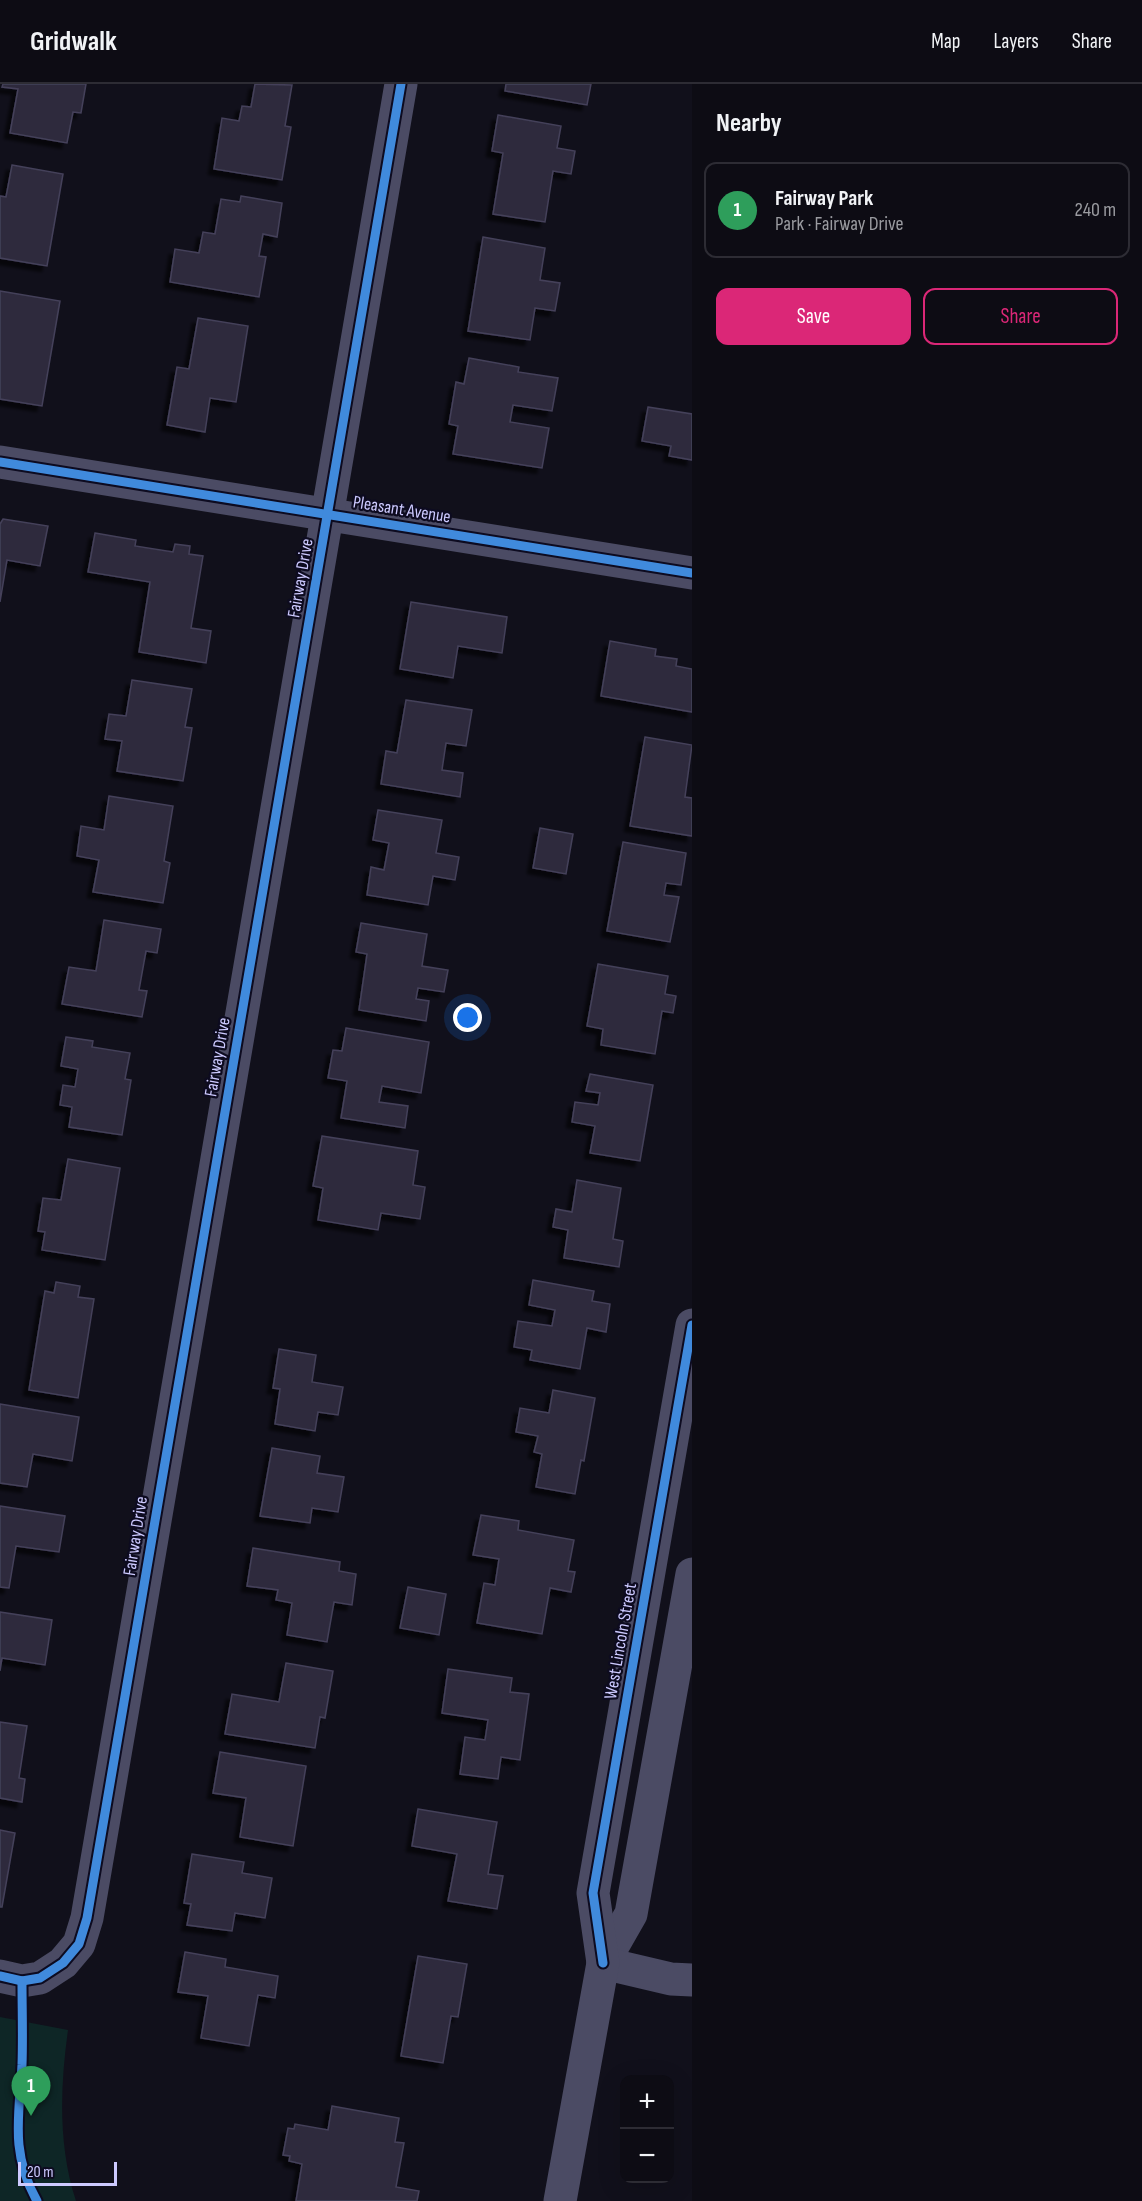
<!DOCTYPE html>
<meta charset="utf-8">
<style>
:root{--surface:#0d0c14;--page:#16151d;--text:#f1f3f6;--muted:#9a9ba0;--line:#2d2c34;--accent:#db2777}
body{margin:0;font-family:"Sofia Sans Condensed",sans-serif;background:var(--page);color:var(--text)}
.controls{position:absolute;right:18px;bottom:18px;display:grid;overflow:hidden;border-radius:12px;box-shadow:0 6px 24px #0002}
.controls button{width:54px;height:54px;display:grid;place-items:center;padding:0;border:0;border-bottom:2px solid var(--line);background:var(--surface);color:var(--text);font:30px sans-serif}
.scale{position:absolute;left:18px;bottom:15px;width:99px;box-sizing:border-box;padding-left:6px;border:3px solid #cdcaff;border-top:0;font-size:16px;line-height:21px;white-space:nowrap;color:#cdcaff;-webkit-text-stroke:4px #0d0b20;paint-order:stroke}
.you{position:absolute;left:468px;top:934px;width:21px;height:21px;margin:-15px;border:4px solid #fff;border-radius:50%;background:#1a73e8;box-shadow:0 0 0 9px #1a73e833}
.badge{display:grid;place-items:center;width:39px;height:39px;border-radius:50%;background:var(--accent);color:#fff;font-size:20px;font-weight:700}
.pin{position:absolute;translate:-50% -50px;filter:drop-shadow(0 2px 3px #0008)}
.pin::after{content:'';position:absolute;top:32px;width:21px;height:18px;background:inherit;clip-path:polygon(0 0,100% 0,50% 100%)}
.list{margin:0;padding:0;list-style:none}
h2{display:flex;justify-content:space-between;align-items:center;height:78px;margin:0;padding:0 24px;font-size:26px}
h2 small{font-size:20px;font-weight:400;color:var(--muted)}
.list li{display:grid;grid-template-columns:39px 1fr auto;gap:18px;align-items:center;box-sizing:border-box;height:96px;margin:0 12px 12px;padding:0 12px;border:2px solid var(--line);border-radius:12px}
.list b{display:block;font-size:22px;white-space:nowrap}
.list p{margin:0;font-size:20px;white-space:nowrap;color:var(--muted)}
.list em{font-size:20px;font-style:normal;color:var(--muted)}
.actions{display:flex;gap:12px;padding:18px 24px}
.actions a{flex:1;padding:14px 0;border:2px solid var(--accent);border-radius:12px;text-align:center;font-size:21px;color:var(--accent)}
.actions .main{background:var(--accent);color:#fff}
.map{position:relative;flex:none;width:692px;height:2117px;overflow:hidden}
header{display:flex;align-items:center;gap:36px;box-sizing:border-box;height:84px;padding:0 30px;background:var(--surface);border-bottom:2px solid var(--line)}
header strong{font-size:28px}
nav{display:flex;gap:33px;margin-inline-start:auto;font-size:21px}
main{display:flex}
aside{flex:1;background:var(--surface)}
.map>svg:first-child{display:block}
.green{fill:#0e2626}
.building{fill:#2f2c3e;stroke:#44415a;stroke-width:1.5;filter:url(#shadow)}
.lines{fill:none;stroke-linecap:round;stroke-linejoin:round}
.minor{stroke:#4b4b64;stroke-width:33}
.cycleway-casing{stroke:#0d0b20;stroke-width:13}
.cycleway{stroke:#408adc;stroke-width:9}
.labels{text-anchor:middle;stroke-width:4.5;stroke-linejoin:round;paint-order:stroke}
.street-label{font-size:18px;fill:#cdcaff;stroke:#0d0b20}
</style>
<header>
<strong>Gridwalk</strong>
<nav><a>Map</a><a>Layers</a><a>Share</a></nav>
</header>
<main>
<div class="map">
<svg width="692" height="2117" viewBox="0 0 692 2117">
<defs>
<filter id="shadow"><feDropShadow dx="-5.5" dy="5.5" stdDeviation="1.5" flood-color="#0009"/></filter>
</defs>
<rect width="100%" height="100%" fill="#11101b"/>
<path class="green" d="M 0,1933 L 68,1946 C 60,2003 58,2062 76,2117 L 0,2117 Z"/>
<g class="building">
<path d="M 3,0 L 86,0 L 81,29 L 73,28 L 67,59 L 10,49 L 18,5 L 2,3 Z"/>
<path d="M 255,0 L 292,1 L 285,42 L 291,43 L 282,96 L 214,85 L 222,34 L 239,37 L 242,22 L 251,23 Z"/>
<path d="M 506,0 L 591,0 L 587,21 L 505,7 Z"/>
<path d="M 498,31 L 561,42 L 557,64 L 575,67 L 571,90 L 553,87 L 545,138 L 493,130 L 503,69 L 492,67 Z"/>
<path d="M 12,81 L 63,90 L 47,182 L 0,174 L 0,112 L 6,113 Z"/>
<path d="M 241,112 L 282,119 L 277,153 L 263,150 L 259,172 L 266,173 L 259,213 L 170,198 L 175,165 L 199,169 L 203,148 L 215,150 L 221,115 L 240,118 Z"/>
<path d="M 483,153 L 545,164 L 540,196 L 560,199 L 555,227 L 535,224 L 530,256 L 468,247 Z"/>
<path d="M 0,207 L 60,217 L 42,322 L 0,315 Z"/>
<path d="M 198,234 L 248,242 L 236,318 L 210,314 L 205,348 L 167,341 L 177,283 L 189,285 Z"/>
<path d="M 469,274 L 519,283 L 518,288 L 558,294 L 552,327 L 513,321 L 510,338 L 549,344 L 542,384 L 453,370 L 458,342 L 449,340 L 456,298 L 464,300 Z"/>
<path d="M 648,323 L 692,330 L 692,376 L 669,372 L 671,362 L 642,357 Z"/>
<path d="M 3,435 L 48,442 L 40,482 L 7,476 L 0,518 L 0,440 Z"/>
<path d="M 95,449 L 136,456 L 135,462 L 173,468 L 175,460 L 190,462 L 189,470 L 203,472 L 191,544 L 211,547 L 206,579 L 139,568 L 150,498 L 88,488 Z"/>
<path d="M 411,518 L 507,533 L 502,569 L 458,562 L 453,594 L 400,585 Z"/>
<path d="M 610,557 L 656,565 L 655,572 L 677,575 L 676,582 L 692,585 L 692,628 L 601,612 Z"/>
<path d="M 132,596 L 192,605 L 185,643 L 192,644 L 183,697 L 117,687 L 122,657 L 105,655 L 109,630 L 126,632 Z"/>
<path d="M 406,616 L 472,626 L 466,662 L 446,659 L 442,686 L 463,689 L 460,713 L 381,700 L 386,667 L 397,669 Z"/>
<path d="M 645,653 L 692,661 L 685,713 L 692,714 L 692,752 L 630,742 Z"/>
<path d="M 109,712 L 173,722 L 164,777 L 170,779 L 163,819 L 93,808 L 99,776 L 77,772 L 81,742 L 104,746 Z"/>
<path d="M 378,726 L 442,736 L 436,769 L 459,773 L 455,796 L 433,792 L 428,821 L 367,811 L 371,783 L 384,786 L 389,759 L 373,756 Z"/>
<path d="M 540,744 L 573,750 L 566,790 L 533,784 Z"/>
<path d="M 623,758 L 686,769 L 681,801 L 666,799 L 664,811 L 679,813 L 670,858 L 607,847 Z"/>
<path d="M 104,836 L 161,845 L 157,869 L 146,867 L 139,906 L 147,907 L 142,933 L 62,920 L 69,883 L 96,887 Z"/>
<path d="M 361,839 L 427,850 L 422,882 L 448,886 L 444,908 L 418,904 L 416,915 L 429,917 L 426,937 L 359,926 L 367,870 L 356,868 Z"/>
<path d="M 598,880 L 668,892 L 665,910 L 676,912 L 673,929 L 662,927 L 655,970 L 601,961 L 603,945 L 587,942 Z"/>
<path d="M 346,944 L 429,958 L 421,1009 L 382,1002 L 379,1018 L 408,1022 L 405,1044 L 341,1034 L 347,997 L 328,994 L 333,966 L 342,967 Z"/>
<path d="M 66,953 L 93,957 L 92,963 L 130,969 L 125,995 L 131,996 L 122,1051 L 69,1043 L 72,1023 L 60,1021 L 63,1001 L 75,1003 L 78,985 L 61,982 Z"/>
<path d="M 590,990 L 653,1001 L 640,1077 L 590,1069 L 595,1042 L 572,1038 L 575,1018 L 598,1021 L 600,1009 L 586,1007 Z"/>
<path d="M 322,1052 L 418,1067 L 413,1101 L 425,1103 L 420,1135 L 381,1129 L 378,1146 L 318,1136 L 323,1104 L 313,1102 Z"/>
<path d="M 68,1075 L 120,1084 L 105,1176 L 42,1166 L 45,1148 L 38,1147 L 43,1114 L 61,1116 Z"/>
<path d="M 577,1096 L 621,1104 L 613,1155 L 623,1157 L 619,1183 L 564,1174 L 568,1146 L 553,1143 L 556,1125 L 572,1128 Z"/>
<path d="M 533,1196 L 594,1207 L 592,1217 L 610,1220 L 606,1248 L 587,1244 L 580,1285 L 530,1276 L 532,1266 L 514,1263 L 518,1237 L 552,1242 L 555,1226 L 529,1221 Z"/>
<path d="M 56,1198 L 80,1202 L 78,1213 L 94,1215 L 78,1314 L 29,1306 L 45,1207 L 54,1209 Z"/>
<path d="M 279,1265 L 316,1271 L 312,1298 L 343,1303 L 338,1331 L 318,1328 L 315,1347 L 275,1340 L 280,1305 L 273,1304 Z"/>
<path d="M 553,1306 L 595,1314 L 584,1377 L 581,1376 L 575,1410 L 536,1403 L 542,1370 L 534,1368 L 538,1352 L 516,1348 L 520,1324 L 549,1329 Z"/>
<path d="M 0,1320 L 79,1333 L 72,1377 L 33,1370 L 27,1403 L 0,1399 Z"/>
<path d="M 272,1364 L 320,1372 L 317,1389 L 344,1393 L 338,1428 L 312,1424 L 310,1439 L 260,1432 Z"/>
<path d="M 0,1422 L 65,1432 L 59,1468 L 16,1462 L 9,1504 L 0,1503 Z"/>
<path d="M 481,1431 L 519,1437 L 518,1446 L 574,1456 L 568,1487 L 575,1488 L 571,1508 L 550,1504 L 542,1550 L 477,1539 L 484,1499 L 495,1501 L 499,1475 L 473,1471 Z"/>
<path d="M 253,1464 L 340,1478 L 339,1487 L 356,1490 L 352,1521 L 334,1518 L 327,1558 L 287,1551 L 292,1519 L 276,1516 L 278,1506 L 247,1502 Z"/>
<path d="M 408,1503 L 446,1510 L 439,1551 L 400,1544 Z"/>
<path d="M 0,1528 L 52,1536 L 45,1581 L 2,1574 L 0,1587 Z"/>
<path d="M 286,1579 L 333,1587 L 325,1634 L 320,1633 L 315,1664 L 225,1650 L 232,1610 L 279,1618 Z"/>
<path d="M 448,1585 L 512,1594 L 510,1608 L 529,1610 L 520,1676 L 501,1673 L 498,1695 L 460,1690 L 465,1653 L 485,1656 L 488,1636 L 442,1629 Z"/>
<path d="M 0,1638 L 27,1642 L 19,1694 L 25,1695 L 22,1718 L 0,1714 Z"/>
<path d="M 220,1668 L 306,1682 L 293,1762 L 240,1753 L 246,1714 L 213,1709 Z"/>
<path d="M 418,1725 L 497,1738 L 488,1790 L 503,1792 L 497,1825 L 448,1817 L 457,1770 L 412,1762 Z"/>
<path d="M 0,1746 L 15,1749 L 2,1823 L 0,1823 Z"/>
<path d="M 192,1770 L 244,1778 L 242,1789 L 272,1794 L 265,1834 L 235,1829 L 232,1847 L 187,1841 L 191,1820 L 184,1819 Z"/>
<path d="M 185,1868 L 226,1875 L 225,1883 L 278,1892 L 275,1914 L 258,1911 L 249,1962 L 201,1954 L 208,1912 L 178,1908 Z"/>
<path d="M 418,1872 L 467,1880 L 458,1933 L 451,1932 L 443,1979 L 401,1972 Z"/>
<path d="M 332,2022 L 399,2034 L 395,2058 L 404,2059 L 396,2103 L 419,2107 L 417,2117 L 296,2117 L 302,2080 L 289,2077 L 290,2072 L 283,2071 L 288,2044 L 294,2045 L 295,2040 L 328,2046 Z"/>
</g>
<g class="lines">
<g class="minor">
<path d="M 0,378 L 692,489"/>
<path d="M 603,1879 L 631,1830 L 692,1490"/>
<path d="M 603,1879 L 671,1895 L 692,1896"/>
<path d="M 0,1892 L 22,1897 L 40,1894 L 63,1879 L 79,1860 L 87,1834 L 401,0"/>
<path d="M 560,2117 L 603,1879 L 593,1809 L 692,1241"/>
</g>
<defs>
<g id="cycleway">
<path d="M 0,378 L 692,489"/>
<path d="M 603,1879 L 593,1809 L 692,1241"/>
<path d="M 0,1892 L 22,1897 L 40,1894 L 63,1879 L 79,1860 L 87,1834 L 401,0"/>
<path d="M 22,1897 C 22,1924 23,1953 22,1981 C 19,2032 10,2069 37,2117"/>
</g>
</defs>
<use href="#cycleway" class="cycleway-casing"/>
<use href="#cycleway" class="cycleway"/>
</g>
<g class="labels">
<g class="street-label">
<text transform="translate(402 425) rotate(9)" y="6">Pleasant Avenue</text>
<text transform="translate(300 494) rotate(-80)" y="6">Fairway Drive</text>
<text transform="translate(217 973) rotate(-80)" y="6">Fairway Drive</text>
<text transform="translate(135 1452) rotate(-81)" y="6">Fairway Drive</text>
<text transform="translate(620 1557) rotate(-80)" y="6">West Lincoln Street</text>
</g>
</g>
</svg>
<div class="controls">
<button>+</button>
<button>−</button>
</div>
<div class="scale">20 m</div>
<div class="you"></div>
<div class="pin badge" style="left:31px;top:2032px;background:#2e9e5b">1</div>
</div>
<aside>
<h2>Nearby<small></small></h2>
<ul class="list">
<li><span class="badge" style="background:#2e9e5b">1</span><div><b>Fairway Park</b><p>Park · Fairway Drive</p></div><em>240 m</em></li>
</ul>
<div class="actions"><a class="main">Save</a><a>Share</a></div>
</aside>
</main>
